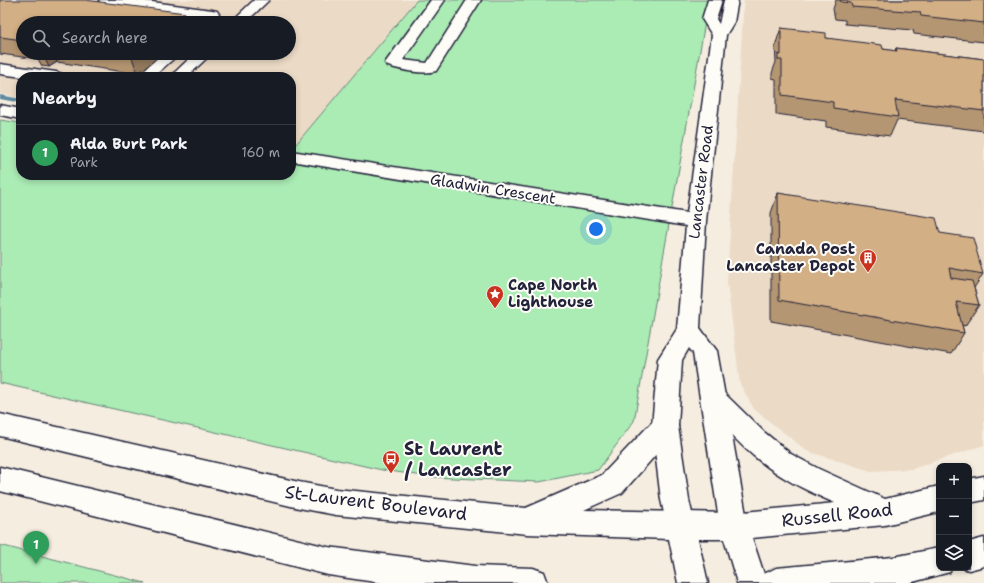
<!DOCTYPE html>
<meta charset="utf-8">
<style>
:root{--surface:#171b24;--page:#242831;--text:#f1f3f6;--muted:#9ea1a6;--line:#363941;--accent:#8c9099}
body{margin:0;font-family:"Shantell Sans",sans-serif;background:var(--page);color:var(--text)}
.controls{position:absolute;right:12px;bottom:12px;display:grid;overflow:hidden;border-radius:8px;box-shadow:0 2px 6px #0003}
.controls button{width:36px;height:36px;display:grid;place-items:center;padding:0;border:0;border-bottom:1px solid var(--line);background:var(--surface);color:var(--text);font:20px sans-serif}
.you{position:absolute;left:596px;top:229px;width:14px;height:14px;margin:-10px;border:3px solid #fff;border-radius:50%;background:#1a73e8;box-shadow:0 0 0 6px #1a73e833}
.badge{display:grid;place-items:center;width:26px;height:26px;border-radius:50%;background:var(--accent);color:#fff;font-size:13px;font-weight:700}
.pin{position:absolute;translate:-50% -33px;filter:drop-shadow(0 1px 2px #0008)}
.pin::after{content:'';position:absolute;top:21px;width:14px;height:12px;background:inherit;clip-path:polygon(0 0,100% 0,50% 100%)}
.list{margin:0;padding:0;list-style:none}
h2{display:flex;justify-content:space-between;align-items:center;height:52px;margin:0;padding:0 16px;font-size:17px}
h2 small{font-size:13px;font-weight:400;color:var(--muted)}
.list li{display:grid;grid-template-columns:26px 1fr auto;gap:12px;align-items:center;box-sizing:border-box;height:56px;padding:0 16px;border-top:1px solid var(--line)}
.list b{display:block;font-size:15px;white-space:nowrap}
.list p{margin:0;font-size:13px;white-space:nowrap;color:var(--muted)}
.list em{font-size:13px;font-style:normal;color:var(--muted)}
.icon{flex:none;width:22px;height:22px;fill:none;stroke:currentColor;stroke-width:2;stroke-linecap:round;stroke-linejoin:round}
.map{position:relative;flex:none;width:984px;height:583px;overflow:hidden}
.search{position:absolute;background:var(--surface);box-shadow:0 2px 6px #0003;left:16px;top:16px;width:280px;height:44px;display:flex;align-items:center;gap:10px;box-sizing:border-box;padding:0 14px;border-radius:22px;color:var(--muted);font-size:15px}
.panel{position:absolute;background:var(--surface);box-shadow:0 2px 6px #0003;left:16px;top:72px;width:280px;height:108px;border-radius:16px}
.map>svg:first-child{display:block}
.built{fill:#ebdac5;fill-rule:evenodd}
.green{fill:#abebb4;stroke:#668678}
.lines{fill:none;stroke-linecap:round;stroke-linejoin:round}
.stream{fill:#5c89a0;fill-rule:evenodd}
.minor-casing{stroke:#22223b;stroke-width:3}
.major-casing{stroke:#22223b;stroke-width:3}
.minor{fill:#fdfcf7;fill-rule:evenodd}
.major{fill:#fdfcf7;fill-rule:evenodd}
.wall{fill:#b59672;stroke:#22223b}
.shaded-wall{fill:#947a5d;stroke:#22223b}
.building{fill:#d3af85;stroke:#22223b}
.labels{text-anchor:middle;stroke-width:4;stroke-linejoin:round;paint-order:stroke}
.street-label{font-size:15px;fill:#22223b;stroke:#fdfcf7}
.poi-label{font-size:15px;font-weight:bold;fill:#22223b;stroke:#fdfcf7;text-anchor:end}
.near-poi-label{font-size:18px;font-weight:bold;fill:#22223b;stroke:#fdfcf7;text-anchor:start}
.near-street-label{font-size:18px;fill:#22223b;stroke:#fdfcf7}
</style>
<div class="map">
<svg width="984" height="583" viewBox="0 0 984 583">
<rect width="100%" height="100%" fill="#f5ede0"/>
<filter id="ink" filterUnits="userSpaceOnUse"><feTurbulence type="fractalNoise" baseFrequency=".025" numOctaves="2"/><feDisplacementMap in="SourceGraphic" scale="8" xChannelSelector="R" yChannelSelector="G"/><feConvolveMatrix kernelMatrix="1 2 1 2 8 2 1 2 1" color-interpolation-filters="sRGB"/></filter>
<g filter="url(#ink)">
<g class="built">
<path d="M 0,0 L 417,0 L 296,144 L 291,143 L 291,77 L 21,77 L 21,98 L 0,94 ZM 23,23 L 289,23 L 289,53 L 23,53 Z"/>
<path d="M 744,0 L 984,0 L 984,445 L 912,469 L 871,471 L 807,451 L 754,409 L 740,384 L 727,282 Z"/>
</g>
<g class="green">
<path d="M 417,0 L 709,0 L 634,421 L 598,470 L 539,482 L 431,477 L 382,470 L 0,383 L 0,120 L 21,123 L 21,175 L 291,175 L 291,150 Z"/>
<path d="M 0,545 L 145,583 L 0,583 Z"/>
</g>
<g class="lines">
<path class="stream" d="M 0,95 L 21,99 L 21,103 L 0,99 Z"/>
<defs>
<g id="minor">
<path d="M 99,0 L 137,0 L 212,10 L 217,11 L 219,14 L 212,23 L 197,23 L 202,17 L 106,4 L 101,3 Z"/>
<path d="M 254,0 L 269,0 L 245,23 L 230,23 Z"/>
<path d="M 431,0 L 445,0 L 403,60 L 427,63 L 467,0 L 481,0 L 436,71 C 421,75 402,70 388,66 L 385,63 Z"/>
<path d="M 708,0 L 722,0 L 716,19 L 719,24 L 724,0 L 738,0 L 734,22 L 726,35 L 706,221 L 700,328 L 717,351 L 748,526 L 744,535 L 734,539 L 724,535 L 720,526 L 693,353 L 689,348 L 682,360 L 678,426 L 689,500 L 695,526 L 691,535 L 681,539 L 671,535 L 667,526 L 661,500 L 652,426 L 658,359 L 677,329 L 686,226 L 291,161 L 291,151 L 687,213 L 712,35 L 702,19 Z"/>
<path d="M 163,53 L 180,53 L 153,77 L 136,77 Z"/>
<path d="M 195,53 L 212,53 L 187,77 L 170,77 Z"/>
<path d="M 0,64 L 56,72 L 62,74 L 64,77 L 23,77 L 0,74 Z"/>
<path d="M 0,105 L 21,109 L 21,119 L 0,115 Z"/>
</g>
<g id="major">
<path d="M 714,389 L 723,392 L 764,432 L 791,454 L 819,469 L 885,499 L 939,486 L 939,512 L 885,525 L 752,538 L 764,574 L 776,568 L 893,557 L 939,548 L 939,568 L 951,568 L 950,572 L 909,583 L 737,583 L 724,539 L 698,539 L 708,583 L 678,583 L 669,539 L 527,534 L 336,515 L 299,508 L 0,436 L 0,414 L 299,482 L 336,489 L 526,508 L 602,475 L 656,418 L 665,415 L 674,418 L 678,426 L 674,434 L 622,493 L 584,510 L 734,513 L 835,503 C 809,492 782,479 760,461 C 739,445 723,425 705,406 L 701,399 L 705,392 Z"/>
<path d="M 0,467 L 328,547 L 475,566 L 533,568 L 544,572 L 548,583 L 382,583 L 328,575 L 0,491 Z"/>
<path d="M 984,476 L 984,500 L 969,503 L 969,479 Z"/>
<path d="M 984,538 L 984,566 L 969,570 L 963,568 L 969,568 L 969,542 Z"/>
</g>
</defs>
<use href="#minor" class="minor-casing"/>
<use href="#major" class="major-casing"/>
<use href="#minor" class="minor"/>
<use href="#major" class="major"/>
</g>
<g class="wall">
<path d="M 0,0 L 23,23 L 23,53 L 163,53 L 138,74 L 57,62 L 49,67 L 42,66 L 38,59 L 0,54 Z"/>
<path d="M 836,0 L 984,0 L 984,42 L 914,34 L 913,30 L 845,24 L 845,20 L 835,19 L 833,9 Z"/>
<path d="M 781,28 L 826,38 L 883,49 L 895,51 L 896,48 L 984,59 L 984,131 L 897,120 L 890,136 L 826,127 L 826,121 L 776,114 L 776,79 L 772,78 L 772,73 L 776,62 L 775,46 Z"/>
<path d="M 778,193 L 940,233 L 983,274 L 974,288 L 979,305 L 965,326 L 962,325 L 964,333 L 951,354 L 771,321 L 771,213 Z"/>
</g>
<g class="shaded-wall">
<path d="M 185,13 L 188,23 L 172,23 Z"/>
<path d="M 42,53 L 53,53 L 57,62 L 49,67 Z"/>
<path d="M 134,53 L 163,53 L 138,74 L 131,55 Z"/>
</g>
<g class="building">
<path d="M 0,0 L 85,0 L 185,13 L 172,23 L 23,23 L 23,40 L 0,37 Z"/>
<path d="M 840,0 L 984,0 L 984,23 L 921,16 L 920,12 L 852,7 L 851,3 L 841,2 Z"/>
<path d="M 781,28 L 826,33 L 826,38 L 882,45 L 883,49 L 897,51 L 896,48 L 984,59 L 984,111 L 895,100 L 898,117 L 833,108 L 833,102 L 782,95 L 782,60 L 778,60 L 778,54 L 781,55 Z"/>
<path d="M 115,53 L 134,53 L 131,55 Z"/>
<path d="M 778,193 L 936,218 L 940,233 L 973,238 L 983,274 L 949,268 L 951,278 L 972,281 L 979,305 L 956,302 L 964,333 L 779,300 Z"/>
</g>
</g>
<defs>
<symbol id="building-pin" viewBox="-11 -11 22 30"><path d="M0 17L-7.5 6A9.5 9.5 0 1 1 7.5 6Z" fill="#c8321e" stroke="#fdfcf7"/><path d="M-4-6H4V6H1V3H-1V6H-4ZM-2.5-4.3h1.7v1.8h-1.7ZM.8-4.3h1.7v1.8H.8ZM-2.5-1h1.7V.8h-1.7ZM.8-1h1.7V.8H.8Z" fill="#fff"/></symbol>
<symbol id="sight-pin" viewBox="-11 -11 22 30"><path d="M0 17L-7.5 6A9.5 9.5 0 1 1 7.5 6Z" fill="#c8321e" stroke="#fdfcf7"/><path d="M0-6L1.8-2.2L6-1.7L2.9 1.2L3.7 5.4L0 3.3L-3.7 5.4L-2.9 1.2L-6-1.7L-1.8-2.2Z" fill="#fff"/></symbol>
<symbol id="bus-pin" viewBox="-11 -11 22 30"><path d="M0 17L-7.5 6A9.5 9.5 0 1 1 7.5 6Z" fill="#c8321e" stroke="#fdfcf7"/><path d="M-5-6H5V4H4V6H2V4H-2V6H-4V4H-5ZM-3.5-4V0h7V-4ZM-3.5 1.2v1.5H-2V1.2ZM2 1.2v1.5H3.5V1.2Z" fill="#fff"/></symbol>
</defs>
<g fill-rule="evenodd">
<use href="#building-pin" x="858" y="248" width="20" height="27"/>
<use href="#sight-pin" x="485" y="284" width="20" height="27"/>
<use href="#bus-pin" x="381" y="449" width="20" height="27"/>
</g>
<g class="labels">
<g class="street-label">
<text transform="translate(701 182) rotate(-83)" y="5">Lancaster Road</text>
<text transform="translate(493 189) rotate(9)" y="5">Gladwin Crescent</text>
</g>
<g class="poi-label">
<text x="855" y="254">Canada Post<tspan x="855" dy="17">Lancaster Depot</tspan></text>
<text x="508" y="290" text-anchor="start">Cape North<tspan x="508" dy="17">Lighthouse</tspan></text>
</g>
<g class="near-poi-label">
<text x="404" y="455">St Laurent<tspan x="404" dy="21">/ Lancaster</tspan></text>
</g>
<g class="near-street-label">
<text transform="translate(376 503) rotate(7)" y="6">St-Laurent Boulevard</text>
<text transform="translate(837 515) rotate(-6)" y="6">Russell Road</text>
</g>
</g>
</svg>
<div class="controls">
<button>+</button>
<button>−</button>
<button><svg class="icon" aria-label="layers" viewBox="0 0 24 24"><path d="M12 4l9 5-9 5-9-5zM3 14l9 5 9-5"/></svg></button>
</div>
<div class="you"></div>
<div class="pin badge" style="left:36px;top:564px;background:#2e9e5b">1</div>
<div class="search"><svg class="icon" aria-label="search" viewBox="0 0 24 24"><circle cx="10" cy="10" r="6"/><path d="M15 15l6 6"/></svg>Search here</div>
<section class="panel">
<h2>Nearby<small></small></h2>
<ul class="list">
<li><span class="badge" style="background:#2e9e5b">1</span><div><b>Alda Burt Park</b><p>Park</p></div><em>160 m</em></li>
</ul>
</section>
</div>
